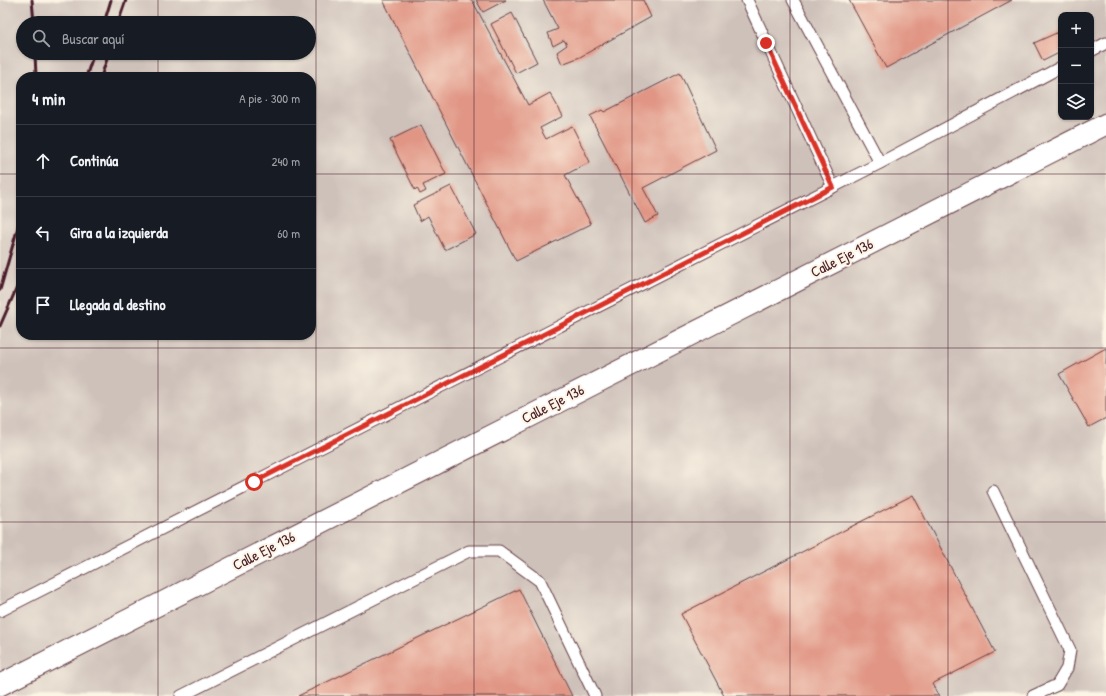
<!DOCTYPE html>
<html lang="es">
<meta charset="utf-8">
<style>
:root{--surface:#171b24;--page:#20242c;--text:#f1f3f6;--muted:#9ea1a6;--line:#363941}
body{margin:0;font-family:"Patrick Hand",sans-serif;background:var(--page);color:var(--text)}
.controls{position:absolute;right:12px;top:12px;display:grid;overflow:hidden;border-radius:8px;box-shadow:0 1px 3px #0004}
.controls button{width:36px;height:36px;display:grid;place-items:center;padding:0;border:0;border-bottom:1px solid var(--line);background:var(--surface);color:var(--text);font:20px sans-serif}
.stop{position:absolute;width:12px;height:12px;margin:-9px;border:3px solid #d93025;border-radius:50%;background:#fff}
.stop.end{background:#d93025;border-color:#fff;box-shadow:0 1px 4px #0008}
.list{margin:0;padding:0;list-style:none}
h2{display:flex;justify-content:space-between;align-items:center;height:52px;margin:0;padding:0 16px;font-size:17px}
h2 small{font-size:13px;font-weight:400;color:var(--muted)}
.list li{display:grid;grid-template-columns:26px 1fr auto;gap:12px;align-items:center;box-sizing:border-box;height:72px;padding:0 16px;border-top:1px solid var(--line)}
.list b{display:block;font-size:15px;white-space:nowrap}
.list em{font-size:13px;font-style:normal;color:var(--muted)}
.icon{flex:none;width:22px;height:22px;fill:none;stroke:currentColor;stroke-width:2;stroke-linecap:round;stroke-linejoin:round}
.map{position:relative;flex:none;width:1106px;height:696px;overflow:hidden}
.search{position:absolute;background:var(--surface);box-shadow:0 1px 3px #0004;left:16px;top:16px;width:300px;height:44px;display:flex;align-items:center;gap:10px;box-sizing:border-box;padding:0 14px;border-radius:22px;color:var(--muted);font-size:15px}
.panel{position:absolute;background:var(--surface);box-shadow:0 1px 3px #0004;left:16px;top:72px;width:300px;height:268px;border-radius:16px}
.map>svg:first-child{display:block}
.industrial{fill:#cec1ba;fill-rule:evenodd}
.building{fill:#e19685}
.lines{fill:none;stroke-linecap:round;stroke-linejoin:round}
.service-casing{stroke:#643d43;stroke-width:13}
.minor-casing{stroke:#643d43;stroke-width:23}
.service{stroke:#fff;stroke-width:11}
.minor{stroke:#fff;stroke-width:21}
.rail{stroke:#4a1f2b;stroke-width:3}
.route{stroke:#d93025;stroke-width:5}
.grid{fill:none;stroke:#4a1f2b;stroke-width:1;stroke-opacity:0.55}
.labels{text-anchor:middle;stroke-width:4;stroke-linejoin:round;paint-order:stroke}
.street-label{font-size:15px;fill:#4a1f2b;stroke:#fcf5e5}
</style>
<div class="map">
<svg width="1106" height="696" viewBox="0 0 1106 696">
<rect width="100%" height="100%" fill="#fcf5e5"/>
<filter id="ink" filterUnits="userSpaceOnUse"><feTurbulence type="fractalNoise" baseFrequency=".025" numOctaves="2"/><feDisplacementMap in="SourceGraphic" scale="8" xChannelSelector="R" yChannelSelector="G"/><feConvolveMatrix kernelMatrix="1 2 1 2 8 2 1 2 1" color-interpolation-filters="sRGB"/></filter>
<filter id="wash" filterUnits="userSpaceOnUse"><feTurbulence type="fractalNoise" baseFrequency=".012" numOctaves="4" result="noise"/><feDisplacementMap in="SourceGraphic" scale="16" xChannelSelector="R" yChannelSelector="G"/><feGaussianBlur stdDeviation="0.9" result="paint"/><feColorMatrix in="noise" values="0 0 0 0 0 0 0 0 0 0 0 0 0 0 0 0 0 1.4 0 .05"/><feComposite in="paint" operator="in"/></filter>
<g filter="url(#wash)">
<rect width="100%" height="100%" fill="#f6e7cd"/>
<path class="industrial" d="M 0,0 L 1106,0 L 1106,696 L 0,696 ZM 1061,15 L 1091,15 L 1091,117 L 1061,117 ZM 23,23 L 309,23 L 309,53 L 23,53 ZM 21,77 L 311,77 L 311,335 L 21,335 Z"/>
<g id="blocks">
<g class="building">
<path d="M 383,0 L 472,0 L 528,105 L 550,93 L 563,116 L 540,128 L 546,139 L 572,126 L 590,162 L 565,175 L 591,224 L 516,261 Z"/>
<path d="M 476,0 L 506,0 L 483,12 Z"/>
<path d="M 543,0 L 643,0 L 651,17 L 580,57 L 562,64 L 557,52 L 567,45 L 564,40 L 553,46 L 548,33 L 558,29 Z"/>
<path d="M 849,0 L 1012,0 L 886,68 Z"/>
<path d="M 512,13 L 537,62 L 516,73 L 491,24 Z"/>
<path d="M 1061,31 L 1061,52 L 1043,61 L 1034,43 Z"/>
<path d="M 680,73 L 716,150 L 643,188 L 658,216 L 645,223 L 590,116 L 602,110 L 604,112 Z"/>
<path d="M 421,125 L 446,174 L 423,185 L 426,191 L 420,194 L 417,188 L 415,190 L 390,140 Z"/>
<path d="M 451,186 L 476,234 L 445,250 L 428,216 L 420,221 L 413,205 Z"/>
<path d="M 1106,348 L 1106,418 L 1089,427 L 1059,374 Z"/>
<path d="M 913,495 L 995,652 L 932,684 L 939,696 L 724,696 L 681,614 Z"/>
<path d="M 519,589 L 572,696 L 298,696 Z"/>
</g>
</g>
</g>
<g filter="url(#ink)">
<use href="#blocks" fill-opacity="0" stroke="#643d43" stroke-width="1"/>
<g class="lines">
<defs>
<g id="service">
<path d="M 747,0 L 833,187"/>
<path d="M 793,0 L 880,163"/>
<path d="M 1091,51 L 1106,43"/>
<path d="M 993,491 L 1070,650 L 1067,668 L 1057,685 L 1033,696"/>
<path d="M 0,611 L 880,163 L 1061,67"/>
<path d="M 181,696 L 469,551 L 499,551 L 540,581 L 595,696"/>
</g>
<path id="minor" d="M 0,685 L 1106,124"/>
</defs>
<use href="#service" class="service-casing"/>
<use href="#minor" class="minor-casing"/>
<use href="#service" class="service"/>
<use href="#minor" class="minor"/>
<g class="rail">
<path d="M 32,0 L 34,23"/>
<path d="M 104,23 L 111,0"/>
<path d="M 118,23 L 126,0"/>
<path d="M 35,53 L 36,77"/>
<path d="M 86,77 L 94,53"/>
<path d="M 101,77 L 109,53"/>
<path d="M 0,290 L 18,227 L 21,210"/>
<path d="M 0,326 L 21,278"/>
</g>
</g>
</g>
<g class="lines" filter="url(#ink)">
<path class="route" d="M 254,482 L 833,187 L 766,43"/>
</g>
<path class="grid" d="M 158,0 L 158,23M 316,0 L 316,696M 474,0 L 474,696M 632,0 L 632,696M 790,0 L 790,696M 948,0 L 948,696M 158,53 L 158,77M 0,174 L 21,174M 311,174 L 1106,174M 158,335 L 158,696M 0,348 L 1106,348M 0,522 L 1106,522"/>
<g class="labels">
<g class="street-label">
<text transform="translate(842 258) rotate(-27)" y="5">Calle Eje 136</text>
<text transform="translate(553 404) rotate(-27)" y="5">Calle Eje 136</text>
<text transform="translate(264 551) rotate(-27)" y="5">Calle Eje 136</text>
</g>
</g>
</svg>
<div class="controls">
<button>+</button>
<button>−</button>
<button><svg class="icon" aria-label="layers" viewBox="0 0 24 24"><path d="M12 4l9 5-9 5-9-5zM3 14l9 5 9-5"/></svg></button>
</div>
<div class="stop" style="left:254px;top:482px"></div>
<div class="stop end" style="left:766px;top:43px"></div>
<div class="search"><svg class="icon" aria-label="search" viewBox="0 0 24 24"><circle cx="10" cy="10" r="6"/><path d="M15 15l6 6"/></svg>Buscar aquí</div>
<section class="panel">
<h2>4 min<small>A pie · 300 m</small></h2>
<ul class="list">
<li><svg class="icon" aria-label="ahead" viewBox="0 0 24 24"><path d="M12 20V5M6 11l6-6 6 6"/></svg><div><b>Continúa</b></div><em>240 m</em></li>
<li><svg class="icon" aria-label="left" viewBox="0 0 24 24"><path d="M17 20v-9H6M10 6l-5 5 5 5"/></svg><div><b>Gira a la izquierda</b></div><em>60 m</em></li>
<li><svg class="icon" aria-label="arrive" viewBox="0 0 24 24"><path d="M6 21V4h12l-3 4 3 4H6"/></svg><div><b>Llegada al destino</b></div></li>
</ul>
</section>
</div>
